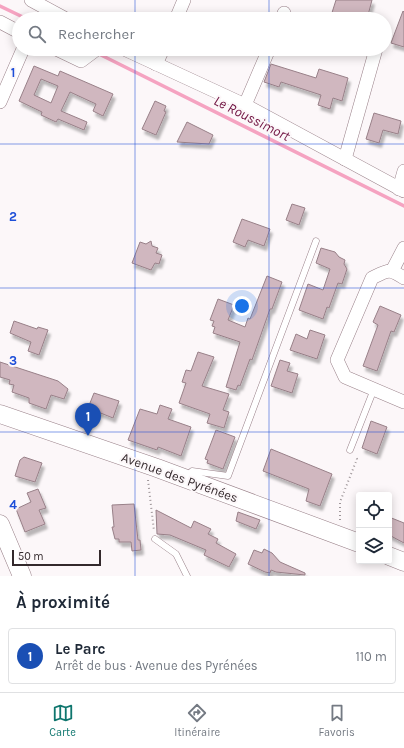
<!DOCTYPE html>
<html lang="fr">
<meta charset="utf-8">
<style>
:root{--surface:#fff;--page:#f6f6f7;--text:#1f2937;--muted:#747a83;--line:#e0e1e3;--accent:#0f766e}
body{margin:0;font-family:Karla,sans-serif;background:var(--page);color:var(--text)}
.controls{position:absolute;right:12px;bottom:12px;display:grid;overflow:hidden;border-radius:4px;box-shadow:0 2px 10px #0003}
.controls button{width:36px;height:36px;display:grid;place-items:center;padding:0;border:0;border-bottom:1px solid var(--line);background:var(--surface);color:var(--text);font:20px sans-serif}
.scale{position:absolute;left:12px;bottom:10px;width:89px;box-sizing:border-box;padding-left:4px;border:2px solid #33292c;border-top:0;font-size:11px;line-height:14px;white-space:nowrap;color:#33292c;-webkit-text-stroke:3px #fcf7f9;paint-order:stroke}
.you{position:absolute;left:242px;top:306px;width:14px;height:14px;margin:-10px;border:3px solid #fff;border-radius:50%;background:#1a73e8;box-shadow:0 0 0 6px #1a73e833}
.badge{display:grid;place-items:center;width:26px;height:26px;border-radius:50%;background:var(--accent);color:#fff;font-size:13px;font-weight:700}
.pin{position:absolute;translate:-50% -33px;filter:drop-shadow(0 1px 2px #0008)}
.pin::after{content:'';position:absolute;top:21px;width:14px;height:12px;background:inherit;clip-path:polygon(0 0,100% 0,50% 100%)}
.list{margin:0;padding:0;list-style:none}
h2{display:flex;justify-content:space-between;align-items:center;height:52px;margin:0;padding:0 16px;font-size:17px}
h2 small{font-size:13px;font-weight:400;color:var(--muted)}
.list li{display:grid;grid-template-columns:26px 1fr auto;gap:12px;align-items:center;box-sizing:border-box;height:56px;margin:0 8px 8px;padding:0 8px;border:1px solid var(--line);border-radius:4px}
.list b{display:block;font-size:15px;white-space:nowrap}
.list p{margin:0;font-size:13px;white-space:nowrap;color:var(--muted)}
.list em{font-size:13px;font-style:normal;color:var(--muted)}
.icon{flex:none;width:22px;height:22px;fill:none;stroke:currentColor;stroke-width:2;stroke-linecap:round;stroke-linejoin:round}
.map{position:relative;flex:none;width:404px;height:576px;overflow:hidden}
.search{position:absolute;background:var(--surface);box-shadow:0 2px 10px #0003;left:12px;right:12px;top:12px;height:44px;display:flex;align-items:center;gap:10px;box-sizing:border-box;padding:0 14px;border-radius:22px;color:var(--muted);font-size:15px}
.sheet{height:116px;background:var(--surface)}
nav{display:flex;justify-content:space-around;align-items:center;box-sizing:border-box;height:56px;border-top:1px solid var(--line);background:var(--surface);font-size:11px;color:var(--muted)}
nav a{display:grid;justify-items:center;gap:2px}
nav .on{color:var(--accent)}
.map>svg:first-child{display:block}
.lines{fill:none;stroke-linecap:round;stroke-linejoin:round}
.stream{stroke:#f5a3c1;stroke-width:3.5}
.building{fill:#d0b7bf;stroke:#988088;fill-rule:evenodd;filter:url(#shadow)}
.lane-casing{stroke:#9a828a;stroke-width:7}
.street-casing{stroke:#9a828a;stroke-width:14}
.secondary-casing{stroke:#9a828a;stroke-width:19}
.path{stroke:#9f979a;stroke-width:2;stroke-dasharray:1 3;stroke-linecap:butt}
.lane{stroke:#fff;stroke-width:6}
.street{stroke:#fff;stroke-width:13}
.secondary{stroke:#fff;stroke-width:18}
.grid{fill:none;stroke:#1d4ed8;stroke-width:1;stroke-opacity:0.55}
.labels{text-anchor:middle;stroke-width:4;stroke-linejoin:round;paint-order:stroke}
.street-label{font-size:13px;fill:#33292c;stroke:#fcf7f9}
.water-label{font-size:14px;font-style:italic;fill:#6e103f;stroke:#fcf7f9}
.grid-label{font-size:13px;text-anchor:middle;font-weight:bold;fill:#1d4ed8;stroke:#fcf7f9;stroke-width:4;stroke-linejoin:round;paint-order:stroke}
</style>
<div class="map">
<svg width="404" height="576" viewBox="0 0 404 576">
<defs>
<filter id="shadow"><feDropShadow dx="2.5" dy="4.5" stdDeviation="1" flood-color="#0004"/></filter>
</defs>
<rect width="100%" height="100%" fill="#fcf7f9"/>
<g class="lines">
<g class="stream">
<path d="M 0,6 L 27,19"/>
<path d="M 97,53 L 404,206"/>
</g>
</g>
<g class="building">
<path d="M 336,0 L 372,0 L 367,19 L 330,19 Z"/>
<path d="M 403,11 L 404,12 L 404,47 L 391,43 Z"/>
<path d="M 271,64 L 316,78 L 319,69 L 348,78 L 342,101 L 333,98 L 330,109 L 318,105 L 321,95 L 281,82 L 279,87 L 264,82 Z"/>
<path d="M 34,66 L 58,76 L 60,71 L 113,94 L 103,116 L 93,111 L 96,104 L 70,92 L 61,111 L 87,122 L 84,130 L 58,119 L 56,122 L 41,115 L 42,112 L 19,101 ZM 41,79 L 58,86 L 51,103 L 34,95 Z"/>
<path d="M 155,101 L 166,106 L 164,111 L 166,112 L 156,135 L 142,129 Z"/>
<path d="M 374,113 L 401,121 L 398,134 L 383,130 L 379,143 L 366,139 Z"/>
<path d="M 187,122 L 213,135 L 209,144 L 177,142 Z"/>
<path d="M 292,204 L 305,208 L 299,225 L 286,220 Z"/>
<path d="M 242,219 L 270,229 L 264,246 L 248,240 L 245,247 L 233,242 Z"/>
<path d="M 151,241 L 152,246 L 158,248 L 156,253 L 162,255 L 159,264 L 155,263 L 151,270 L 132,263 L 140,242 L 146,244 Z"/>
<path d="M 321,248 L 335,252 L 339,257 L 345,260 L 344,264 L 347,269 L 342,284 L 338,283 L 329,308 L 327,307 L 323,319 L 299,310 L 308,284 L 323,290 L 330,269 L 316,263 Z"/>
<path d="M 267,276 L 282,282 L 272,309 L 270,309 L 252,360 L 250,359 L 240,386 L 238,385 L 236,390 L 226,387 L 240,342 L 213,333 L 215,327 L 212,326 L 214,321 L 210,320 L 218,299 L 234,305 L 228,320 L 245,327 L 248,318 L 250,319 Z"/>
<path d="M 380,306 L 401,315 L 394,332 L 391,331 L 377,371 L 363,366 L 378,325 L 373,322 Z"/>
<path d="M 14,321 L 37,329 L 38,327 L 48,330 L 39,355 L 28,351 L 31,342 L 10,333 Z"/>
<path d="M 310,330 L 325,335 L 317,359 L 290,350 L 296,334 L 307,339 Z"/>
<path d="M 198,352 L 214,357 L 202,386 L 229,394 L 223,410 L 229,412 L 224,428 L 207,423 L 210,414 L 179,403 L 186,383 L 182,382 L 186,370 L 191,371 Z"/>
<path d="M 280,360 L 290,363 L 287,371 L 298,374 L 292,393 L 271,386 Z"/>
<path d="M 0,362 L 58,381 L 68,389 L 64,399 L 51,395 L 46,409 L 29,403 L 29,398 L 12,392 L 14,385 L 9,384 L 10,380 L 0,377 Z"/>
<path d="M 94,393 L 119,401 L 113,418 L 88,408 Z"/>
<path d="M 160,405 L 172,409 L 168,419 L 191,427 L 181,456 L 158,447 L 157,450 L 128,440 L 140,409 L 157,414 Z"/>
<path d="M 371,421 L 387,427 L 377,454 L 362,448 Z"/>
<path d="M 216,430 L 235,437 L 223,469 L 207,463 L 208,460 L 205,459 Z"/>
<path d="M 271,449 L 332,474 L 320,506 L 306,501 L 309,489 L 263,471 Z"/>
<path d="M 24,457 L 42,463 L 35,482 L 15,476 L 20,460 Z"/>
<path d="M 38,489 L 46,508 L 39,510 L 45,524 L 25,532 L 16,509 L 31,502 L 27,493 Z"/>
<path d="M 134,504 L 138,540 L 140,540 L 141,550 L 132,551 L 131,542 L 119,542 L 119,539 L 115,539 L 112,527 L 114,527 L 112,505 Z"/>
<path d="M 156,510 L 191,528 L 194,521 L 211,529 L 208,534 L 218,539 L 216,543 L 236,554 L 229,567 L 204,555 L 206,550 L 170,535 L 157,534 Z"/>
<path d="M 238,512 L 260,520 L 256,529 L 236,521 Z"/>
<path d="M 389,517 L 404,523 L 404,543 L 389,535 Z"/>
<path d="M 264,549 L 272,553 L 280,562 L 305,573 L 305,575 L 276,572 L 271,570 L 270,573 L 265,572 L 248,564 L 254,550 L 262,553 Z"/>
</g>
<g class="lines">
<defs>
<g id="lane">
<path d="M 350,450 L 374,389"/>
<path d="M 187,476 L 192,471 L 228,476 L 316,241"/>
<path d="M 155,539 L 176,554 L 187,576"/>
</g>
<g id="street">
<path d="M 31,0 L 66,19"/>
<path d="M 176,19 L 184,0"/>
<path d="M 282,19 L 284,13"/>
<path d="M 0,22 L 19,32"/>
<path d="M 56,49 L 81,61 L 97,49"/>
<path d="M 124,49 L 245,105 L 404,191"/>
<path d="M 156,64 L 163,49"/>
<path d="M 0,102 L 23,49"/>
<path d="M 245,105 L 269,49"/>
<path d="M 345,159 L 376,49"/>
<path d="M 399,189 L 404,171"/>
<path d="M 392,271 L 404,248"/>
<path d="M 404,278 C 389,268 388,270 372,278 L 337,360 L 345,377 L 404,402"/>
</g>
<g id="secondary">
<path d="M 0,414 L 157,468 L 359,543"/>
<path d="M 0,524 L 22,576"/>
<path d="M 389,556 L 404,562"/>
</g>
</defs>
<use href="#lane" class="lane-casing"/>
<use href="#street" class="street-casing"/>
<use href="#secondary" class="secondary-casing"/>
<g class="path">
<path d="M 148,480 L 154,531"/>
<path d="M 340,520 L 340,502 L 357,459 L 355,457"/>
</g>
<use href="#lane" class="lane"/>
<use href="#street" class="street"/>
<use href="#secondary" class="secondary"/>
</g>
<path class="grid" d="M 135,0 L 135,19M 269,0 L 269,19M 135,49 L 135,576M 269,49 L 269,576M 0,144 L 404,144M 0,288 L 404,288M 0,432 L 404,432"/>
<g class="labels">
<g class="street-label">
<text transform="translate(180 477) rotate(20)" y="5">Avenue des Pyrénées</text>
</g>
<g class="water-label">
<text transform="translate(252 118) rotate(27)" y="5">Le Roussimort</text>
</g>
</g>
<g class="grid-label">
<text x="13" y="77">1</text>
<text x="13" y="221">2</text>
<text x="13" y="365">3</text>
<text x="13" y="509">4</text>
</g>
</svg>
<div class="controls">
<button><svg class="icon" aria-label="locate" viewBox="0 0 24 24"><circle cx="12" cy="12" r="6"/><path d="M12 2v4M12 18v4M2 12h4M18 12h4"/></svg></button>
<button><svg class="icon" aria-label="layers" viewBox="0 0 24 24"><path d="M12 4l9 5-9 5-9-5zM3 14l9 5 9-5"/></svg></button>
</div>
<div class="scale">50 m</div>
<div class="you"></div>
<div class="pin badge" style="left:88px;top:436px;background:#1a4fb4">1</div>
<div class="search"><svg class="icon" aria-label="search" viewBox="0 0 24 24"><circle cx="10" cy="10" r="6"/><path d="M15 15l6 6"/></svg>Rechercher</div>
</div>
<section class="sheet">
<h2>À proximité<small></small></h2>
<ul class="list">
<li><span class="badge" style="background:#1a4fb4">1</span><div><b>Le Parc</b><p>Arrêt de bus · Avenue des Pyrénées</p></div><em>110 m</em></li>
</ul>
</section>
<nav>
<a class="on"><svg class="icon" aria-label="map" viewBox="0 0 24 24"><path d="M3 6l6-2 6 2 6-2v14l-6 2-6-2-6 2zM9 4v14M15 6v14"/></svg>Carte</a>
<a><svg class="icon" aria-label="directions" viewBox="0 0 24 24"><path d="M12 3l9 9-9 9-9-9zM9 14v-3h6M13 9l2 2-2 2"/></svg>Itinéraire</a>
<a><svg class="icon" aria-label="saved" viewBox="0 0 24 24"><path d="M7 4h10v16l-5-4-5 4z"/></svg>Favoris</a>
</nav>
